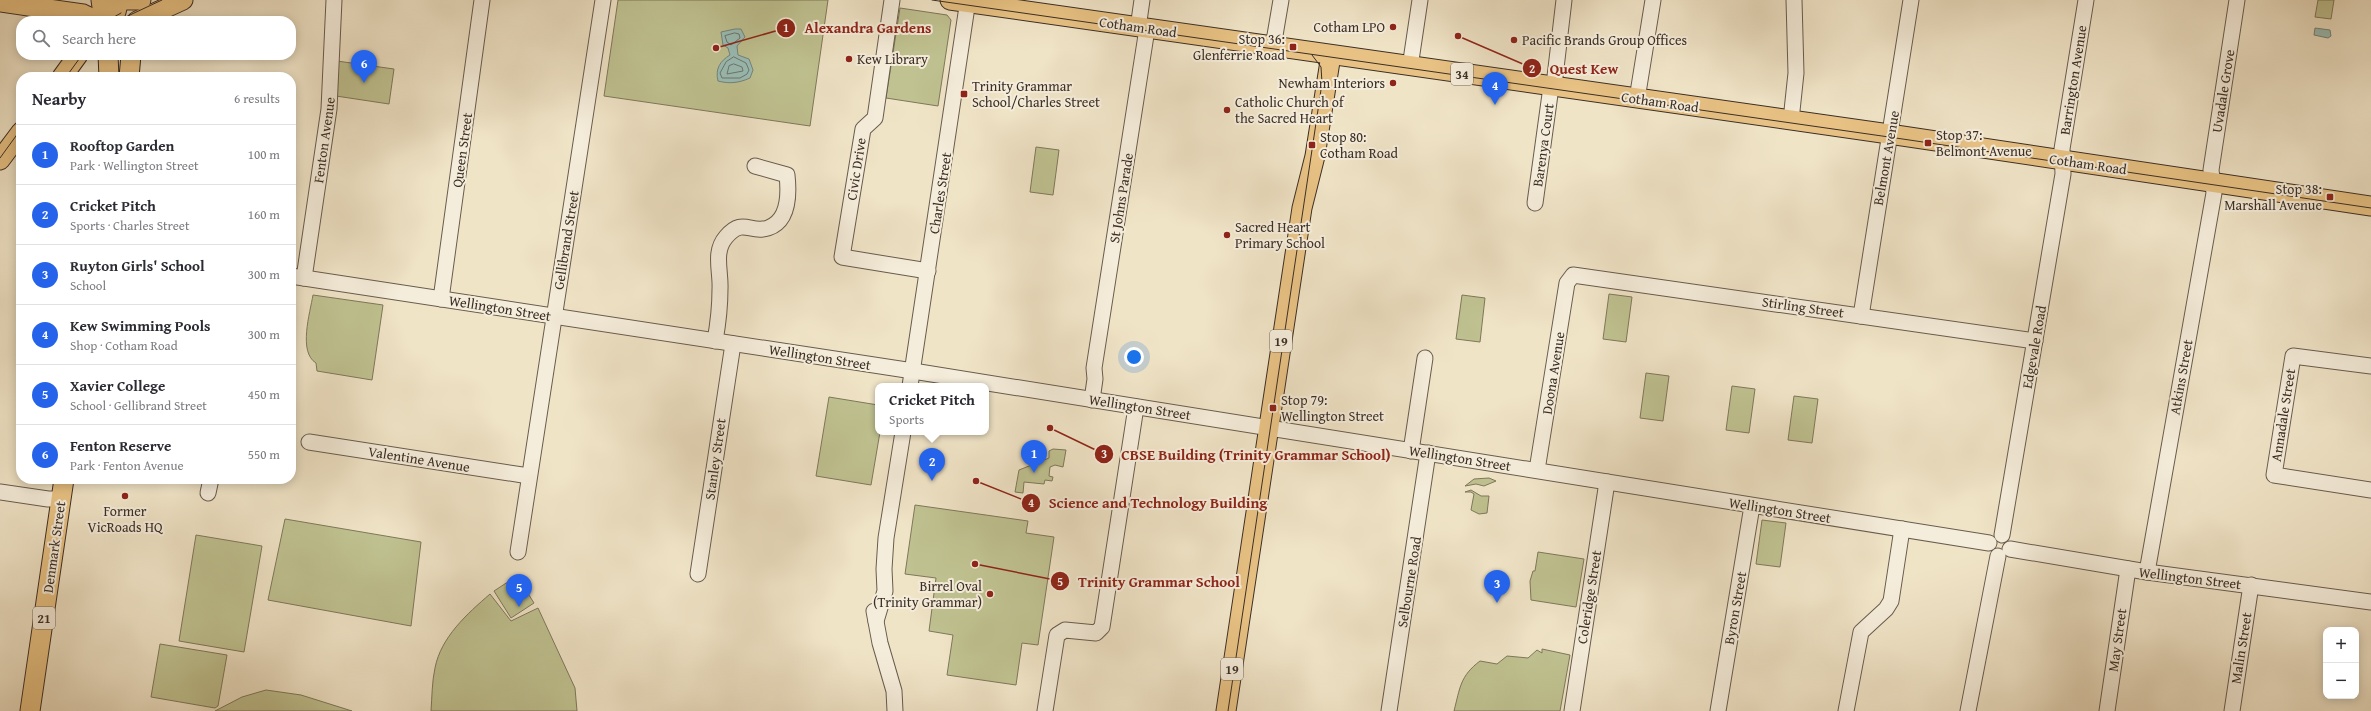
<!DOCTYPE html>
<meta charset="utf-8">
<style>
:root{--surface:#fff;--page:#f7f7f7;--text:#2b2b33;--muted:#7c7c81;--line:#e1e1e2;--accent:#2563eb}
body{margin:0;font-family:"Gentium Book Plus",serif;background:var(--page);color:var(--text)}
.controls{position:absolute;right:12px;bottom:12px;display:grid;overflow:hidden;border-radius:8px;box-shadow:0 2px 10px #0003}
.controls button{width:36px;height:36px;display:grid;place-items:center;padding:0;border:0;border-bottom:1px solid var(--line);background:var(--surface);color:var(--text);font:20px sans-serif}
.you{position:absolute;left:1134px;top:357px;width:14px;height:14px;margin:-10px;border:3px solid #fff;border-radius:50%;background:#1a73e8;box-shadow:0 0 0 6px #1a73e833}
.badge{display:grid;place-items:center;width:26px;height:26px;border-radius:50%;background:var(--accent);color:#fff;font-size:13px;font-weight:700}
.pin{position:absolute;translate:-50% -33px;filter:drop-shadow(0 1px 2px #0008)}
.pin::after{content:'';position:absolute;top:21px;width:14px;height:12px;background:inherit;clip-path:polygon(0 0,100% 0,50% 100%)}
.popup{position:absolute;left:875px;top:383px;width:114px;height:52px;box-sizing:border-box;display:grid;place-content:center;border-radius:8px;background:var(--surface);filter:drop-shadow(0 1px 3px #0005);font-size:13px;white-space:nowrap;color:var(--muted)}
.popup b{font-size:15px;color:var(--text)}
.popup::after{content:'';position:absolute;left:50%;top:100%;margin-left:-8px;border:8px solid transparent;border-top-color:var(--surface)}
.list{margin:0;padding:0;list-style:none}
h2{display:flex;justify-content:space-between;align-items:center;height:52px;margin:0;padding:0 16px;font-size:17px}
h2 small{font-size:13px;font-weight:400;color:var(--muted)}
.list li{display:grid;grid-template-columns:26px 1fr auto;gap:12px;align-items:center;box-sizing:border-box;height:60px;padding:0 16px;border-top:1px solid var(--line)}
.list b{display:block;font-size:15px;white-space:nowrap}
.list p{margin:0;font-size:13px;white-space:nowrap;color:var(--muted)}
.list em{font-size:13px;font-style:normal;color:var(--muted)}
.icon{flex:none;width:22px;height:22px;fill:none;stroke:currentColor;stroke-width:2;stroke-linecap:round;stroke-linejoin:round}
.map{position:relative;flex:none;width:2371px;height:711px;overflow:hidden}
.search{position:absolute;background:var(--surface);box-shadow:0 2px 10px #0003;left:16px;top:16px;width:280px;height:44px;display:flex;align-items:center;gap:10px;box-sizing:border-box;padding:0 14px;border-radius:16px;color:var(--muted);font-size:15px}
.panel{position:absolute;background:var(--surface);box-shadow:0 2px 10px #0003;left:16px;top:72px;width:280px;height:412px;border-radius:16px}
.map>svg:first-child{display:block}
.green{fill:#c0c291;stroke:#7e785c}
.water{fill:#9abeb7;stroke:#74847d}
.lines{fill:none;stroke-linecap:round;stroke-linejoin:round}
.shore{stroke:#6a766e;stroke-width:1}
.minor-casing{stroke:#685c4e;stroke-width:17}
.major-casing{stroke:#3b2e26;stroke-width:21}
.minor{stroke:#f5eddb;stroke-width:15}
.major{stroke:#e8c284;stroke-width:19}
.tram{stroke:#3b2e26;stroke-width:1}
.poi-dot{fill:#8f2418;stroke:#f5eddb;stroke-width:1.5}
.labels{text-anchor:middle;stroke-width:4;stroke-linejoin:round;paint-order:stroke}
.shield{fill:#f5eddb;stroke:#73675c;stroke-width:1}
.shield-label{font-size:13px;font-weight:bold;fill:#3b2e26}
.street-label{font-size:14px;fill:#3b2e26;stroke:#f5eddb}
.poi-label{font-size:14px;fill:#3b2e26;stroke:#f5eddb;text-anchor:start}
.leader{fill:none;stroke:#8f2418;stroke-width:1.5}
.callout-dot{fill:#8f2418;stroke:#f5eddb;stroke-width:1.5}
.mark-label{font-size:12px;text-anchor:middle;font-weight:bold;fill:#fff}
.callout-label{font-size:15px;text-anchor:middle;font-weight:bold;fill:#8f2418;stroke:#f5eddb;stroke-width:4;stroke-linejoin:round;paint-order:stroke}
</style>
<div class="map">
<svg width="2371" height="711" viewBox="0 0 2371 711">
<rect width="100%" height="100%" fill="#f0e4c7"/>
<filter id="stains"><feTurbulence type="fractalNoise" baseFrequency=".005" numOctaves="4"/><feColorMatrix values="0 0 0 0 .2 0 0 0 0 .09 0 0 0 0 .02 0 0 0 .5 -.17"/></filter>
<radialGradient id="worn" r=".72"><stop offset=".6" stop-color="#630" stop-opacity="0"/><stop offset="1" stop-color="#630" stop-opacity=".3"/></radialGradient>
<g class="green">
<path d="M 618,0 L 828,0 L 810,126 L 604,96 Z"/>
<path d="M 2318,0 L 2334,0 L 2331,19 L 2315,17 Z"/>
<path d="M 900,8 L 947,15 L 951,20 L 938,106 L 886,98 Z"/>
<path d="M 337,61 L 394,69 L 389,104 L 336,96 Z"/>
<path d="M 1036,147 L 1059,150 L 1053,195 L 1030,192 Z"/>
<path d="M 1609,294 L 1632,297 L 1626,342 L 1603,339 Z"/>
<path d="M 313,295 L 383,305 L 372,380 L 317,371 L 316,363 C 298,352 310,313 313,295 Z"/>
<path d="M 1462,295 L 1485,298 L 1480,342 L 1456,339 Z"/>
<path d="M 1646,373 L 1669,376 L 1663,421 L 1640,418 Z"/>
<path d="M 1732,386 L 1755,389 L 1749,433 L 1726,430 Z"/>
<path d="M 1794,396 L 1818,399 L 1812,443 L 1788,440 Z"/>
<path d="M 829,397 L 878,405 L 878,432 L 880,432 L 871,485 L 816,476 Z"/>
<path d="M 1053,449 L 1066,450 L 1063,467 L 1055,465 L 1050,467 L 1049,476 L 1053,477 L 1052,481 L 1045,480 L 1044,484 L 1024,482 L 1023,493 L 1015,492 L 1019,470 L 1049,458 L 1049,451 Z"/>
<path d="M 1489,478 L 1496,481 L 1484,486 L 1476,484 L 1465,486 L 1474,479 Z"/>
<path d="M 1471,490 L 1481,496 L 1489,496 L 1487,513 L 1479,514 L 1471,510 L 1474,494 L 1471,492 L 1465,492 Z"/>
<path d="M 915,505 L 1028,521 L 1026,533 L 1054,537 L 1038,645 L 1022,643 L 1016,685 L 947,675 L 953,635 L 929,631 L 936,578 L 905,574 Z"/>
<path d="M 285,519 L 421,542 L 411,626 L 268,600 Z"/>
<path d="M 1762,520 L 1786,523 L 1780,567 L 1756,564 Z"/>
<path d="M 196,535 L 262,546 L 244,652 L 179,641 Z"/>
<path d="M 1538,552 L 1584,559 L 1576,607 L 1531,600 L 1530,581 L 1533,571 L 1535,571 Z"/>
<path d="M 517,576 L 534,603 L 511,618 L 494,591 Z"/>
<path d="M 490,594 L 511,621 L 538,608 L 575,688 L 577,711 L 431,711 C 432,697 432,681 435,668 C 441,637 467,614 490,594 Z"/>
<path d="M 160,644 L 227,655 L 218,706 L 215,708 L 151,697 Z"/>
<path d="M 1542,649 L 1570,655 L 1560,711 L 1454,711 C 1460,688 1460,676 1480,661 L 1497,664 L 1507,656 L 1528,658 L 1537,650 L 1542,653 Z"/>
<path d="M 266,690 L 301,695 L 352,711 L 215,711 L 242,697 Z"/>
</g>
<g class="water">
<path d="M 2315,28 L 2330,30 L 2331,36 L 2328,38 L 2314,35 Z"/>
<path d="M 735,29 L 741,29 L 745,37 L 737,46 L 738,55 L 749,59 L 753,70 L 750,78 C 739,83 729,84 718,81 C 715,69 720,61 730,55 L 728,48 L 723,45 L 721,32 Z"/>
</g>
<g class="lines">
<g class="shore">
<path d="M 735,33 L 739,34 L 740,38 L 731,45 L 727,42 L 725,36 Z"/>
<path d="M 734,57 L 746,63 L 749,70 L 747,74 L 740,78 L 722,78 L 720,73 L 726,62 Z"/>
<path d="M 734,64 L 742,67 L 743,71 L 727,74 L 729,66 Z"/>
</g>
<defs>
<g id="minor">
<path d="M 892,0 L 875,118 L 863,129 L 842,257 L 928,271"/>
<path d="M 1138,28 L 1142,0"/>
<path d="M 1273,47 L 1281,0"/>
<path d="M 1410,67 L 1420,0"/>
<path d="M 1551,87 L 1554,85 L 1564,0"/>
<path d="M 1637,99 L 1653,0"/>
<path d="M 1791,120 L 1796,73 L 1794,0"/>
<path d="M 1535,203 L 1551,87"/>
<path d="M 291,276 L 913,371 L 1989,543"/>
<path d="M 304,278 L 329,109 L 334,0"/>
<path d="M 441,299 L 482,0"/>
<path d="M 1861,316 L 1911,0"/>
<path d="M 715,341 C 718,324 720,307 720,289 C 721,271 713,252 726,237 C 743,217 750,234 768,228 C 789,221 789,193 787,175 L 755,166"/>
<path d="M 2371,366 L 2293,356 L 2274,475 L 2371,490"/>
<path d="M 910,386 L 968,0"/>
<path d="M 1092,400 L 1095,379 L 1094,368 L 1147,29"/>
<path d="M 309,442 L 529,476"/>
<path d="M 1411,451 L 1425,358"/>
<path d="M 1537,470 L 1567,283 L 1573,275 L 2035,341"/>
<path d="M 0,492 L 48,499 L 61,499"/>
<path d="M 208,493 L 211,479"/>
<path d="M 2002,535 L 2063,174 L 2062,149 L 2086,0"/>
<path d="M 2010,549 L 2147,572 L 2371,602"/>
<path d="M 518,552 L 603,0"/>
<path d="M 2147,572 L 2214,193 L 2211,170 L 2237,0"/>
<path d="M 698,574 L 733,344"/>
<path d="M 874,611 L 880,643 L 894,691 L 895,711"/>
<path d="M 876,621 L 885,591 L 884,569 L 886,538 L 903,432"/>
<path d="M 1045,711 L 1057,635 L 1065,630 L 1096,633 L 1102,627 L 1136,407"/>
<path d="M 1389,711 L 1428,453"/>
<path d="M 1572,711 L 1607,482"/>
<path d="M 1718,711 L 1752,506"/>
<path d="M 1846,711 L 1861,632 L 1886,609 L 1891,601 L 1902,529"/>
<path d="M 1968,711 L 1998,556"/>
<path d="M 2107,711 L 2128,569"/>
<path d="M 2232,711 L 2251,585"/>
</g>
<g id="major">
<path d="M 101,0 L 104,21"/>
<path d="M 126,0 L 141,0"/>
<path d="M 950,0 L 1889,134 L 2371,206"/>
<path d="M 0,2 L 83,14 L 98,21"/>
<path d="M 107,21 L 116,12 L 119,0"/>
<path d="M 137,21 L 183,0"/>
<path d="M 108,55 L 109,77"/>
<path d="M 62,77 L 78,55"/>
<path d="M 129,77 L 131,55"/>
<path d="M 0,160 L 21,132"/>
<path d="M 30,711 L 64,479"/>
<path d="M 1226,711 L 1302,208 L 1315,156 L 1331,55"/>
</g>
</defs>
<use href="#minor" class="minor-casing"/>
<use href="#major" class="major-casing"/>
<use href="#minor" class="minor"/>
<use href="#major" class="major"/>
<g class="tram">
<path d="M 932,0 L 1889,137 L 2371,208"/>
<path d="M 107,21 L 121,13"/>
<path d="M 117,21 L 162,0"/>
<path d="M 66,77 L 82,55"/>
<path d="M 0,158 L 21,129"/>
<path d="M 1228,711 L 1322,83 L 1321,67 L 1312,55"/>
</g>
</g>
<g class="poi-dot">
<circle cx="1393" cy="27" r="4"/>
<circle cx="1514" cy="40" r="4"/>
<rect x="1289" y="43" width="8" height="8" rx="2"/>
<circle cx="849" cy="59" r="4"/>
<circle cx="1393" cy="83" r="4"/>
<rect x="960" y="90" width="8" height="8" rx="2"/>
<circle cx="1227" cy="110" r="4"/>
<rect x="1924" y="139" width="8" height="8" rx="2"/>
<rect x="1308" y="141" width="8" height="8" rx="2"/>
<rect x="2326" y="193" width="8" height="8" rx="2"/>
<circle cx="1227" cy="235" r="4"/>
<rect x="1269" y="404" width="8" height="8" rx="2"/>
<circle cx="125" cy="496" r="4"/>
<circle cx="990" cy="594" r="4"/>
</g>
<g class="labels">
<g class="shield">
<rect x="1451" y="63" width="22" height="22" rx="3"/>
<rect x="1270" y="330" width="22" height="22" rx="3"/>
<rect x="33" y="607" width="22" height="22" rx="3"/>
<rect x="1221" y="658" width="22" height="22" rx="3"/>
</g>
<g class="shield-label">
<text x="1462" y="79">34</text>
<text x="1281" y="346">19</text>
<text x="44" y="623">21</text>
<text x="1232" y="674">19</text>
</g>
<g class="street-label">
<text transform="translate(1138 27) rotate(8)" y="5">Cotham Road</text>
<text transform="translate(2073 80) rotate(-81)" y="5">Barrington Avenue</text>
<text transform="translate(2223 91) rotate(-81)" y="5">Uvadale Grove</text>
<text transform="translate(1660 102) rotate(8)" y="5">Cotham Road</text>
<text transform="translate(324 140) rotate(-82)" y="5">Fenton Avenue</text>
<text transform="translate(1543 145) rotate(-82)" y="5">Barenya Court</text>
<text transform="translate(462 150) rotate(-82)" y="5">Queen Street</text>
<text transform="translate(1886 158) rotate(-80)" y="5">Belmont Avenue</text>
<text transform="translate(2088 164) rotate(8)" y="5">Cotham Road</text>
<text transform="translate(856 169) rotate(-81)" y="5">Civic Drive</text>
<text transform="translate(940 193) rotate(-81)" y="5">Charles Street</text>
<text transform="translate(1121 198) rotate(-81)" y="5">St Johns Parade</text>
<text transform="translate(566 240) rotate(-81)" y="5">Gellibrand Street</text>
<text transform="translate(1803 307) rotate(8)" y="5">Stirling Street</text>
<text transform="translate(500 308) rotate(9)" y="5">Wellington Street</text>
<text transform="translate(2034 347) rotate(-80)" y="5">Edgevale Road</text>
<text transform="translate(820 357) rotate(9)" y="5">Wellington Street</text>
<text transform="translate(1553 373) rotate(-81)" y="5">Doona Avenue</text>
<text transform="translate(2181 377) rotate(-80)" y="5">Atkins Street</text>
<text transform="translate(1140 407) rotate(9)" y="5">Wellington Street</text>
<text transform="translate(2283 415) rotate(-81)" y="5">Annadale Street</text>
<text transform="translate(1460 458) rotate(9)" y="5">Wellington Street</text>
<text transform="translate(419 459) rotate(9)" y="5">Valentine Avenue</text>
<text transform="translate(715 459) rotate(-82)" y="5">Stanley Street</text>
<text transform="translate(1780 510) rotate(9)" y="5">Wellington Street</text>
<text transform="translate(54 547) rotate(-82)" y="5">Denmark Street</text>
<text transform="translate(2190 578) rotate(7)" y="5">Wellington Street</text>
<text transform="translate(1409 582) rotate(-81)" y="5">Selbourne Road</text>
<text transform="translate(1589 597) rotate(-81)" y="5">Coleridge Street</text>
<text transform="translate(1735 608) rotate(-80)" y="5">Byron Street</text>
<text transform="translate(2117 640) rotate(-82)" y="5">May Street</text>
<text transform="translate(2241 648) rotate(-81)" y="5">Malin Street</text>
</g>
<g class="poi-label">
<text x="1385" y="32" text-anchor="end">Cotham LPO</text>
<text x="1285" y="44" text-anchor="end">Stop 36:<tspan x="1285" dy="16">Glenferrie Road</tspan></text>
<text x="1522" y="45">Pacific Brands Group Offices</text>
<text x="857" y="64">Kew Library</text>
<text x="1385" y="88" text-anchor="end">Newham Interiors</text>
<text x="972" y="91">Trinity Grammar<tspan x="972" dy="16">School/Charles Street</tspan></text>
<text x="1235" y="107">Catholic Church of<tspan x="1235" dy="16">the Sacred Heart</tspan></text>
<text x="1936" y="140">Stop 37:<tspan x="1936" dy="16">Belmont Avenue</tspan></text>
<text x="1320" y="142">Stop 80:<tspan x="1320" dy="16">Cotham Road</tspan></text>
<text x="2322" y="194" text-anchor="end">Stop 38:<tspan x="2322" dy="16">Marshall Avenue</tspan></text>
<text x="1235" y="232">Sacred Heart<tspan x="1235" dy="16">Primary School</tspan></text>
<text x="1281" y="405">Stop 79:<tspan x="1281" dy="16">Wellington Street</tspan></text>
<text x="125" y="516" text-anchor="middle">Former<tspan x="125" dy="16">VicRoads HQ</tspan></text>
<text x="982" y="591" text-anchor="end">Birrel Oval<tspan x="982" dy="16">(Trinity Grammar)</tspan></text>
</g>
</g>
<path class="leader" d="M716 48L786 28M1458 36L1532 68M1050 428L1104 454M976 481L1031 503M975 564L1060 581"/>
<g class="callout-dot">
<circle cx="716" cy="48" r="4"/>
<circle cx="1458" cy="36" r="4"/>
<circle cx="1050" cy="428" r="4"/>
<circle cx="976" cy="481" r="4"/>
<circle cx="975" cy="564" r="4"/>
<circle cx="786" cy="28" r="10"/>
<circle cx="1532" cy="68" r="10"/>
<circle cx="1104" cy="454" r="10"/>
<circle cx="1031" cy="503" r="10"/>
<circle cx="1060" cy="581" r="10"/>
</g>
<g class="mark-label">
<text x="786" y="32">1</text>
<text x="1532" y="73">2</text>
<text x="1104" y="458">3</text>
<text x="1031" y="507">4</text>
<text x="1060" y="586">5</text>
</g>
<g class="callout-label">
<text x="868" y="33">Alexandra Gardens</text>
<text x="1584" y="74">Quest Kew</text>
<text x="1256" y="460">CBSE Building (Trinity Grammar School)</text>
<text x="1158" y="508">Science and Technology Building</text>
<text x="1159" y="587">Trinity Grammar School</text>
</g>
<rect width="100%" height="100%" filter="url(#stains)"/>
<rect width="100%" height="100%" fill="url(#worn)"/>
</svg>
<div class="controls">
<button>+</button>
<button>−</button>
</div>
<div class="you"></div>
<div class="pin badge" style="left:1034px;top:473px">1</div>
<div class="pin badge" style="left:932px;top:481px">2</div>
<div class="popup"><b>Cricket Pitch</b>Sports</div>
<div class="pin badge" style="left:1497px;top:603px">3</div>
<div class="pin badge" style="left:1495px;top:105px">4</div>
<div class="pin badge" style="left:519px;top:607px">5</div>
<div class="pin badge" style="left:364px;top:83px">6</div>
<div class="search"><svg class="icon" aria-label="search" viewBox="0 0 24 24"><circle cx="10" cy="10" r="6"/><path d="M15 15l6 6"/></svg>Search here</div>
<section class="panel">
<h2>Nearby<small>6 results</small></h2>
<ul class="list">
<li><span class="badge">1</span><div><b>Rooftop Garden</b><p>Park · Wellington Street</p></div><em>100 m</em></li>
<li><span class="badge">2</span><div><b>Cricket Pitch</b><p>Sports · Charles Street</p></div><em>160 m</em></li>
<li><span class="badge">3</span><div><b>Ruyton Girls' School</b><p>School</p></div><em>300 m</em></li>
<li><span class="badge">4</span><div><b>Kew Swimming Pools</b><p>Shop · Cotham Road</p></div><em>300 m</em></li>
<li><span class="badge">5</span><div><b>Xavier College</b><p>School · Gellibrand Street</p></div><em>450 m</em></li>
<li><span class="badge">6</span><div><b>Fenton Reserve</b><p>Park · Fenton Avenue</p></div><em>550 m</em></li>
</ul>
</section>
</div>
